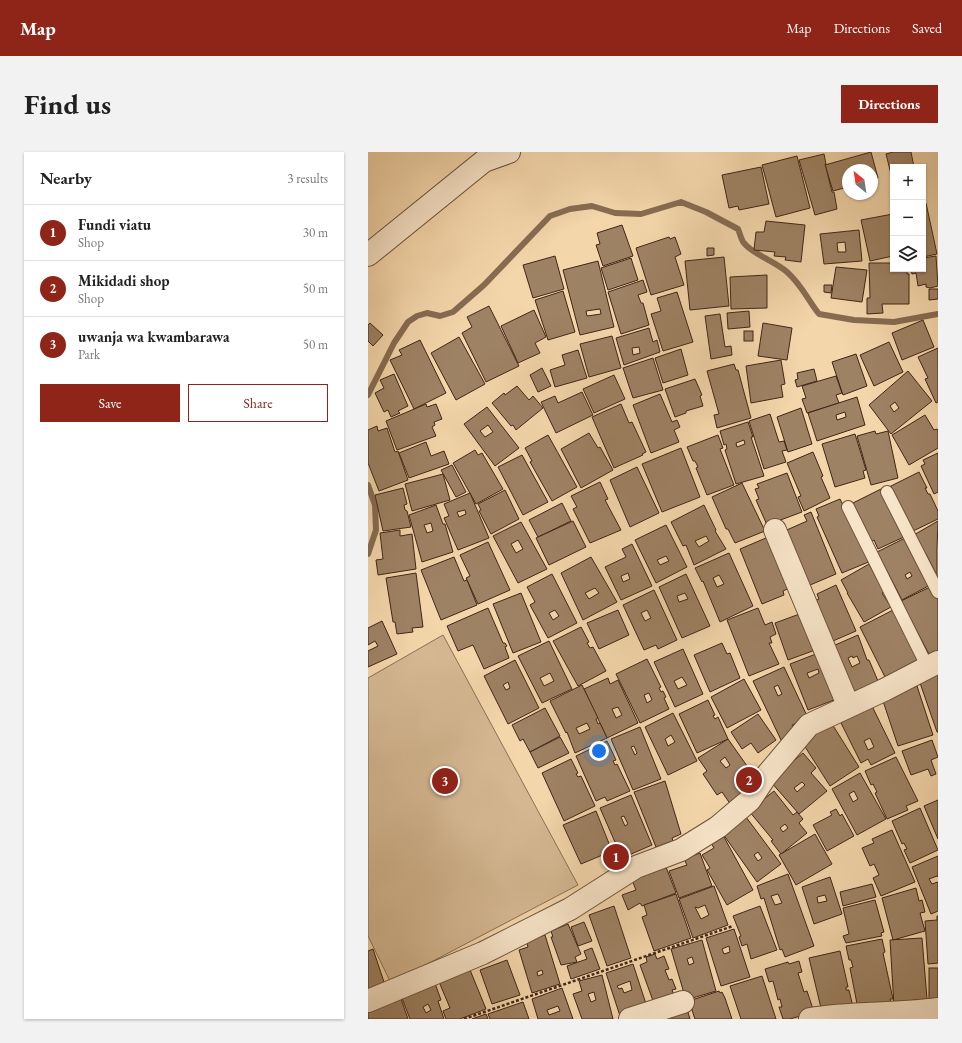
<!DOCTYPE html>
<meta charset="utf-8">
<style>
:root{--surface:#fff;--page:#f2f2f2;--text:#222;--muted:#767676;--line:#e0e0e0;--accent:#8f2418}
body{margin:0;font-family:"EB Garamond",serif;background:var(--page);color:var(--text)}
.controls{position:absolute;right:12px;top:12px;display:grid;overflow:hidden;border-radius:0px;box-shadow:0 1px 3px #0004}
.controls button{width:36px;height:36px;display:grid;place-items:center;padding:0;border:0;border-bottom:1px solid var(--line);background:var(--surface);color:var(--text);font:20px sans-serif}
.compass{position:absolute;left:474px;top:12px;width:36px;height:36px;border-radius:50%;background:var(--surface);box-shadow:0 1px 3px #0004;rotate:330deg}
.you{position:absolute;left:231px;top:599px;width:14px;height:14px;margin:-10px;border:3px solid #fff;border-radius:50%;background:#1a73e8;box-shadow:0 0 0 6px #1a73e833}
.badge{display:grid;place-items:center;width:26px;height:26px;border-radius:50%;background:var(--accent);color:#fff;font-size:13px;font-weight:700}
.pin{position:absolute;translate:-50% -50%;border:2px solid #fff;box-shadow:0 1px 4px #0006}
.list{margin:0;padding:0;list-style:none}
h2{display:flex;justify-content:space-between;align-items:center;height:52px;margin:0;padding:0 16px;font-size:17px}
h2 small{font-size:13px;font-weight:400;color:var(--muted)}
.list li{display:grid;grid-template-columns:26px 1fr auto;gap:12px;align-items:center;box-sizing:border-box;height:56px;padding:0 16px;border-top:1px solid var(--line)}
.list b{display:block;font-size:15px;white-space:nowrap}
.list p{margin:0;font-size:13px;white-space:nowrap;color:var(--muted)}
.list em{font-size:13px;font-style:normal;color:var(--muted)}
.actions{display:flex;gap:8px;padding:12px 16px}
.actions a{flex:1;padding:9px 0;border:1px solid var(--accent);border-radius:0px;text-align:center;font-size:14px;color:var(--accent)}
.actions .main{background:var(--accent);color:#fff}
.icon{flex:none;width:22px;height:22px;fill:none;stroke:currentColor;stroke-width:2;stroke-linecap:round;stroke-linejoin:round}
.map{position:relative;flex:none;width:570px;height:867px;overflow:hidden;border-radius:0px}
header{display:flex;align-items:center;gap:24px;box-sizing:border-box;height:56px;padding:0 20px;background:var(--accent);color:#fff}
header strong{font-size:19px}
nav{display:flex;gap:22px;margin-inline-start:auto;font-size:14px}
.intro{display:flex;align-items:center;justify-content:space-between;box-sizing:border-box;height:96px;padding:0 24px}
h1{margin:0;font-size:28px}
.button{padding:10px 18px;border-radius:0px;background:var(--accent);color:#fff;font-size:14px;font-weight:700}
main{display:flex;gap:24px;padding:0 24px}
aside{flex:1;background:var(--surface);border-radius:0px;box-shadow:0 1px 3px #0004}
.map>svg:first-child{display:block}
.green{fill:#d5b892;stroke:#8a6f55}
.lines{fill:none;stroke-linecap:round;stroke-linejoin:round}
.stream{stroke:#876c52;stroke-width:6}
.building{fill:#9e8264;stroke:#402618;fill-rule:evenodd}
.service-casing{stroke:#6d523d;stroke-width:14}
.minor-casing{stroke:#6d523d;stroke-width:24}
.path{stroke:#402618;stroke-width:2.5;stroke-dasharray:3 2;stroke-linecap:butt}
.service{stroke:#f8e4c8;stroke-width:12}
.minor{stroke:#f8e4c8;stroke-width:22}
</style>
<header>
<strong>Map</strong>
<nav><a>Map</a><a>Directions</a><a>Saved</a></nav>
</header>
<div class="intro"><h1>Find us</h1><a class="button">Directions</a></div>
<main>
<aside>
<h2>Nearby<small>3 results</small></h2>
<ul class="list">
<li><span class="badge">1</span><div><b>Fundi viatu</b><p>Shop</p></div><em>30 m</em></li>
<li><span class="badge">2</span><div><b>Mikidadi shop</b><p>Shop</p></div><em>50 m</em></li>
<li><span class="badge">3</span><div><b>uwanja wa kwambarawa</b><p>Park</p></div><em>50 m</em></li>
</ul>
<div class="actions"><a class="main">Save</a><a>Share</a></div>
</aside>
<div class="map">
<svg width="570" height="867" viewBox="0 0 570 867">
<rect width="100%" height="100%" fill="#f4d6ab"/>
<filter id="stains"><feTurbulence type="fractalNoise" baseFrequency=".005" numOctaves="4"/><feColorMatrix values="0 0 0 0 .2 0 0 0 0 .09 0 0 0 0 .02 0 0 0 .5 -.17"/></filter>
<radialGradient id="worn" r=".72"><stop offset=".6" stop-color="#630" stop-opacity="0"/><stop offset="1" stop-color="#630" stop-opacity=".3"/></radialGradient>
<path class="green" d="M 75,483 L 210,733 L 23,831 L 0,784 L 0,526 Z"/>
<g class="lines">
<g class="stream">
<path d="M 0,243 L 26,191 L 40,170 L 49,164 L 59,161 L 72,164 L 85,160 L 116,133 L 182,64 L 202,57 L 224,54 L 247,61 L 273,62 L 313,50 L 338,60 L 370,77 C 372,81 373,88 376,91 C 384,102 407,109 419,120 C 433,132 440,148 451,162 L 486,168 L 526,170 L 570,162"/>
<path d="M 0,333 L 7,353 L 8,378 L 0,402"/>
</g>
</g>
<g class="building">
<path d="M 503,0 L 510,26 L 504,28 L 504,18 L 480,18 L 480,35 L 465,39 L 457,13 Z"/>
<path d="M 525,0 L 543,0 L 546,15 L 525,15 L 525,30 L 518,2 Z"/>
<path d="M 456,2 L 458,12 L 457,12 L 464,40 L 466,40 L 469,57 L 447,63 L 431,8 Z"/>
<path d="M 429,4 L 442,56 L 408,65 L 394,13 Z"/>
<path d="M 393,15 L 401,52 L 371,58 L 370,54 L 361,56 L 354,23 Z"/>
<path d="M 555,51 L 558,51 L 569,102 L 555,105 Z"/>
<path d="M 525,62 L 525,104 L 502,109 L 493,68 Z"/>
<path d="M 398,69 L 437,73 L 433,110 L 417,108 L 418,105 L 406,104 L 407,100 L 386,98 L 388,80 L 396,80 Z"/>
<path d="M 254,73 L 265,104 L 235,114 L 228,93 L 232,92 L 229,81 Z"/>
<path d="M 491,78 L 494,109 L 456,112 L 452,82 ZM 477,90 L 478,100 L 470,100 L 469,91 Z"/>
<path d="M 301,85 L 302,87 L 307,85 L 313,102 L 307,105 L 316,133 L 283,143 L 268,96 Z"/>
<path d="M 339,96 L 346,96 L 346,103 L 339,104 Z"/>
<path d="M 187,104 L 196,137 L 165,146 L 155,113 Z"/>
<path d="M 568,104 L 570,134 L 562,136 L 558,135 L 558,132 L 550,134 L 548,121 L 544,122 L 543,117 L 555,117 L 555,106 Z"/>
<path d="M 356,105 L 361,154 L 322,158 L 317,109 Z"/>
<path d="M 263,106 L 270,128 L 240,138 L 233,116 Z"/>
<path d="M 230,109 L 246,175 L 212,183 L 195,118 ZM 232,157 L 233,162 L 219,164 L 218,159 Z"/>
<path d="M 501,111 L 525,111 L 525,117 L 539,117 L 539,122 L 541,122 L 541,152 L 514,152 L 515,161 L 499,162 L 499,146 L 502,146 Z"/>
<path d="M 468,115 L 499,118 L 494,150 L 463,146 Z"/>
<path d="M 399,123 L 399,156 L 363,157 L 362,125 Z"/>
<path d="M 275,128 L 279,140 L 270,143 L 273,151 L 275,151 L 281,173 L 253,182 L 240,140 Z"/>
<path d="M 456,133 L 464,133 L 463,141 L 456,140 Z"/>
<path d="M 561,137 L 570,137 L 570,147 L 561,148 Z"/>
<path d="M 195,139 L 207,180 L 180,188 L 167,148 Z"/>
<path d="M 309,140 L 325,190 L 295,199 L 283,162 L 293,159 L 289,146 Z"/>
<path d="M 121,154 L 151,214 L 118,230 L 94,181 L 104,175 L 99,165 Z"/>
<path d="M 166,158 L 178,185 L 167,191 L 172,201 L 150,211 L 133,174 Z"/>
<path d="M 381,159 L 382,175 L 360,177 L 359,161 Z"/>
<path d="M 352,162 L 357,195 L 363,194 L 364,203 L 343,207 L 337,164 Z"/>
<path d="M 555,168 L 566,195 L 534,208 L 524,181 Z"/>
<path d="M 2,171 L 15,183 L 5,194 L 0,189 L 0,173 Z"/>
<path d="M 395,171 L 424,176 L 419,208 L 390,204 Z"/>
<path d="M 281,176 L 285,190 L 289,188 L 292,200 L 256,213 L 248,186 ZM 271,195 L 272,201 L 265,203 L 264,196 Z"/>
<rect x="376" y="179" width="9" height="10"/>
<path d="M 244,184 L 253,216 L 221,225 L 212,192 Z"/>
<path d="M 91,185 L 117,232 L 88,248 L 63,201 Z"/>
<path d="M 52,188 L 78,241 L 46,257 L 22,208 L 34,203 L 31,198 Z"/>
<path d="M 521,190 L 535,220 L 506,234 L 492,203 Z"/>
<path d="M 570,196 L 570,250 L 568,251 L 557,227 L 560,226 L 550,205 Z"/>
<path d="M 313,197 L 320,223 L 295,231 L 287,206 Z"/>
<path d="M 210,198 L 219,226 L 187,235 L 182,218 L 197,213 L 194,203 Z"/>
<path d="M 488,202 L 499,234 L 475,243 L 464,210 Z"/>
<path d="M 285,206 L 295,238 L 265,246 L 255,216 Z"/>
<path d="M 413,208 L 417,232 L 413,233 L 415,245 L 383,251 L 378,214 Z"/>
<path d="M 366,212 L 368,218 L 370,218 L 383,266 L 349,276 L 346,263 L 351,262 L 339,219 Z"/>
<path d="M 174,216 L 183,234 L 170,240 L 162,223 Z"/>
<path d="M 446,217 L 449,229 L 429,235 L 427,228 L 430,227 L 429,221 Z"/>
<path d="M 540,219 L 564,249 L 523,282 L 501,253 ZM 527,250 L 531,256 L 526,260 L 522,254 Z"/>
<path d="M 26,222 L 40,254 L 30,259 L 32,261 L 23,265 L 20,258 L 16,260 L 7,241 L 16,236 L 12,228 Z"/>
<path d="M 246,223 L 257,247 L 226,261 L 215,237 Z"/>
<path d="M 468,224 L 474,241 L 468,243 L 471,251 L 439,261 L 434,247 L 438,246 L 434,234 Z"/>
<path d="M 327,227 L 334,243 L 332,244 L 335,254 L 318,259 L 318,261 L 307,265 L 297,237 Z"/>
<path d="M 149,234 L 161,248 L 165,244 L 175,256 L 148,278 L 145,273 L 143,274 L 124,251 L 136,241 L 137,243 Z"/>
<path d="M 214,240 L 225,263 L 188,281 L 173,250 L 187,244 L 190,251 Z"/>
<path d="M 292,242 L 304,270 L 309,268 L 312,275 L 306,278 L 311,290 L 283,301 L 265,253 Z"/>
<path d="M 489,245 L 497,273 L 449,289 L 440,261 ZM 477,260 L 478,265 L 469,268 L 468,263 Z"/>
<path d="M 58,252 L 59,255 L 68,252 L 74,267 L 66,270 L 67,273 L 64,275 L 68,284 L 29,298 L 18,269 Z"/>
<path d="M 253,252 L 261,271 L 264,270 L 278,300 L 274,302 L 275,303 L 246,316 L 224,265 Z"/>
<path d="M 119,255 L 151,296 L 127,314 L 96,272 ZM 120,273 L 125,280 L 117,285 L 112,279 Z"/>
<path d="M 433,256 L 444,292 L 420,300 L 409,265 Z"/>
<path d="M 402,262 L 411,290 L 416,289 L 419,298 L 414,299 L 418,310 L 396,317 L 381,269 Z"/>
<path d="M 557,263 L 566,278 L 569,277 L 570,278 L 570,296 L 541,313 L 524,283 Z"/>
<path d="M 380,270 L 385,285 L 383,285 L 396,324 L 368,332 L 357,298 L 359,297 L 358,292 L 356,293 L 352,279 ZM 376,288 L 377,292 L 369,295 L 368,291 Z"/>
<path d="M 9,274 L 10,279 L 19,276 L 27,300 L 30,299 L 40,328 L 11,339 L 0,311 L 0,278 Z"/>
<path d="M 507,279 L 508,282 L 520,279 L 530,326 L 503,333 L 489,284 Z"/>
<path d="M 221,281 L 230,296 L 232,295 L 245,318 L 213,336 L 193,297 Z"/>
<path d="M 487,282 L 498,318 L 495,319 L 497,326 L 467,335 L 454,292 Z"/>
<path d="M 180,283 L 209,335 L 184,349 L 162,310 L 164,309 L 157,296 Z"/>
<path d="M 350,283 L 355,296 L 352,297 L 366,333 L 339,343 L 328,316 L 330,315 L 327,309 L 325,309 L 319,295 Z"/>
<path d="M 58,290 L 63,304 L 76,299 L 81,312 L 41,326 L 31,301 Z"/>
<path d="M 313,296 L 332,345 L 294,360 L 274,312 Z"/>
<path d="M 107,298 L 110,303 L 114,301 L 135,337 L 108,352 L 85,311 Z"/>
<path d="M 445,300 L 455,324 L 453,325 L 462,346 L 436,359 L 430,345 L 433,344 L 419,311 Z"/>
<path d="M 570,301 L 570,340 L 566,342 L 553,314 L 557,312 L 555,308 Z"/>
<path d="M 154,303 L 180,350 L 155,363 L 130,315 Z"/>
<path d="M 84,313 L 98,340 L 88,345 L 73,318 Z"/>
<path d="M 269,315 L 291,361 L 262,375 L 242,328 Z"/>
<path d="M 551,320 L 559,336 L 557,336 L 560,342 L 562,342 L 570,359 L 570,367 L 543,380 L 521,335 Z"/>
<path d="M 419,321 L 434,360 L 399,373 L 388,348 L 391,347 L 387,337 L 391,336 L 389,332 Z"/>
<path d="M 75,322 L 82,348 L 44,359 L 37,332 Z"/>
<path d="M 232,330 L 240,347 L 237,348 L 253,378 L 222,391 L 205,357 L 209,355 L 203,344 Z"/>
<path d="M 374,331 L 397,379 L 367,391 L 360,377 L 358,377 L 344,345 Z"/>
<path d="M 35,336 L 39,352 L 36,353 L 37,358 L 39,359 L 43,375 L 15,379 L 7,343 Z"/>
<path d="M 515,336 L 538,384 L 510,397 L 506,388 L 503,390 L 485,351 Z"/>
<path d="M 137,338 L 151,367 L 123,382 L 111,359 L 113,358 L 110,352 Z"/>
<path d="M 102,341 L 121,386 L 90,398 L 76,366 L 81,364 L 76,352 ZM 97,358 L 98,362 L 91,365 L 89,360 Z"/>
<path d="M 472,347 L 503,409 L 474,421 L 449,365 L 451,364 L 448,357 Z"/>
<path d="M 194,351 L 203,369 L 170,385 L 161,368 Z"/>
<path d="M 68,353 L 75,372 L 77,372 L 85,400 L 54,410 L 41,363 ZM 63,371 L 65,379 L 59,381 L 56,373 Z"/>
<path d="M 336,353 L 348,378 L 347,379 L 358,397 L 326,413 L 318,393 L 315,394 L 303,370 ZM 338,384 L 341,389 L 331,395 L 327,389 Z"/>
<path d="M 443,360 L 468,422 L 435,436 L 412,381 L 439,369 L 436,363 Z"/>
<path d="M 205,369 L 218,395 L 181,413 L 168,386 Z"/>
<path d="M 570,369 L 569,397 L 569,424 L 558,402 L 555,404 L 544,384 Z"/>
<path d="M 153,370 L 179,417 L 150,431 L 125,384 ZM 150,388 L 155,397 L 148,401 L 143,392 Z"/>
<path d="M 298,373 L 319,415 L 288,431 L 267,388 ZM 298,404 L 301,409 L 292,413 L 289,408 Z"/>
<path d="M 32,378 L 32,384 L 44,382 L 48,417 L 10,423 L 8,408 L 15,407 L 12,381 Z"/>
<path d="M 405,383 L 426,434 L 415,439 L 416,443 L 394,452 L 372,397 Z"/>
<path d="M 539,385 L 564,432 L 534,448 L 509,400 ZM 542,420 L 544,424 L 539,427 L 537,423 Z"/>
<path d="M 120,390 L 142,438 L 110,452 L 98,426 L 102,424 L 92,403 Z"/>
<path d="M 264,392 L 284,434 L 253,448 L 237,415 L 258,405 L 254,397 ZM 260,421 L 262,427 L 255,430 L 253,424 Z"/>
<path d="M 361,401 L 385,454 L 352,470 L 335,429 L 334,430 L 327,416 ZM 351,423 L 356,432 L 349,435 L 345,426 Z"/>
<path d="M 86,405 L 96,429 L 99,428 L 109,453 L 73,468 L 53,418 Z"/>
<path d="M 223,405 L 249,450 L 215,468 L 193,421 ZM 227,436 L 231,441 L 221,447 L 217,441 Z"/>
<path d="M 501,412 L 516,440 L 514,441 L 523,455 L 496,470 L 479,441 L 480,441 L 473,428 Z"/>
<path d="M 48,421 L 55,475 L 44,476 L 45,480 L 29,482 L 27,470 L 25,470 L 18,426 Z"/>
<path d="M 184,422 L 209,471 L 180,486 L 162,453 L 167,450 L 159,435 ZM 187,458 L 191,464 L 185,468 L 181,461 Z"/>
<path d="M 318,422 L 342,474 L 314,486 L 291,435 ZM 317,441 L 320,447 L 311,450 L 309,444 Z"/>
<path d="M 468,433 L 488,479 L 458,492 L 440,452 L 451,447 L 449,442 Z"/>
<path d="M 564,434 L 570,446 L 570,500 L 562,504 L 533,449 Z"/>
<path d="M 286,438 L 309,488 L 290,497 L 288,493 L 276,498 L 255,453 ZM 279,458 L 283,466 L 277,469 L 273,461 Z"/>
<path d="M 153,441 L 173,490 L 145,501 L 125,452 Z"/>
<path d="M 120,456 L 135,491 L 137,491 L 139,494 L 137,495 L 141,506 L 116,517 L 105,493 L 90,499 L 79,474 Z"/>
<path d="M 390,456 L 397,473 L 404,470 L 408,482 L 402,485 L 404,491 L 401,491 L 411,512 L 381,524 L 359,468 Z"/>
<path d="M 250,458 L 261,483 L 231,497 L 219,471 Z"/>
<path d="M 525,458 L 550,509 L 517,525 L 492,475 Z"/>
<path d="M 437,460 L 450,497 L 420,508 L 407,471 Z"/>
<path d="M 14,469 L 29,502 L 0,515 L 0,499 L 10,494 L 7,489 L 0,493 L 0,476 Z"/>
<path d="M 213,475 L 221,490 L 219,491 L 222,496 L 225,495 L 238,519 L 210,534 L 185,489 Z"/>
<path d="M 490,483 L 499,508 L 501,508 L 510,529 L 478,543 L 458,497 ZM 484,504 L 485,506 L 489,504 L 492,511 L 484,515 L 480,506 Z"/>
<path d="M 181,489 L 204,537 L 174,551 L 150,504 ZM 182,521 L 186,529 L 176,534 L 172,526 Z"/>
<path d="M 354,491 L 359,502 L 362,501 L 372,526 L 342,540 L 326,503 Z"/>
<path d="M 315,497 L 335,542 L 307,555 L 286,510 ZM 314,525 L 319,533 L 310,537 L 306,529 Z"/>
<path d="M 453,500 L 471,546 L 440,558 L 422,512 ZM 450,517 L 451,521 L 441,526 L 439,521 Z"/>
<path d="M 279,507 L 293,535 L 291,536 L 293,540 L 295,539 L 298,545 L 296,546 L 301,557 L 272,571 L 248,522 ZM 281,541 L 284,548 L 279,551 L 276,543 Z"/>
<path d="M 147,508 L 171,556 L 140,572 L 116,524 ZM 140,530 L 142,536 L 138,538 L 135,533 Z"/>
<path d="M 416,515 L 440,566 L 424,573 L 427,579 L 413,588 L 385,529 ZM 410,533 L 414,542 L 410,544 L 406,535 Z"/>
<path d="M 570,517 L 570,580 L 569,580 L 551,528 Z"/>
<path d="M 240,526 L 242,532 L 250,528 L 270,571 L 239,586 L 216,537 ZM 250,555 L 254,563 L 248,566 L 244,557 Z"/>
<path d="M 376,527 L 393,558 L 359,576 L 343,545 Z"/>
<path d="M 214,533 L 230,566 L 228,567 L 230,572 L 232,571 L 239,586 L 207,601 L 199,580 L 198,581 L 182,549 ZM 219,571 L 222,577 L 211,582 L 208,576 Z"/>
<path d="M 549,534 L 565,583 L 530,594 L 514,546 Z"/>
<path d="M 340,548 L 347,563 L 345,564 L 347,567 L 350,565 L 360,587 L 329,601 L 311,562 Z"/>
<path d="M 503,552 L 527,601 L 503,613 L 500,607 L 493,611 L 471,567 ZM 502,586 L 506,595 L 500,598 L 496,589 Z"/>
<path d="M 177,556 L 192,584 L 162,600 L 155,587 L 152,589 L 144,573 Z"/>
<path d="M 305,561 L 329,609 L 300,623 L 277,575 ZM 303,583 L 307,590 L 300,594 L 297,587 Z"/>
<path d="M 390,562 L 408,588 L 390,601 L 383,591 L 374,597 L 363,580 Z"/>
<path d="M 464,572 L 491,615 L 462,634 L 434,590 Z"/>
<path d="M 272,575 L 293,627 L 265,638 L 243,587 ZM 266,594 L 269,601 L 267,603 L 263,595 Z"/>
<path d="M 192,585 L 201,601 L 170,616 L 162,600 Z"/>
<path d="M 360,587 L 389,628 L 374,638 L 378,642 L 363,653 L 354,640 L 349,643 L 335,622 L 339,619 L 330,606 ZM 357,605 L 362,613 L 358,616 L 352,609 Z"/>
<path d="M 564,588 L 570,605 L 563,608 L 568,622 L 563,624 L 560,617 L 543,623 L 534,599 Z"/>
<path d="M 239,589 L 248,608 L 245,609 L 247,613 L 249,612 L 262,639 L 239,649 L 237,645 L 228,649 L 208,604 Z"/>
<path d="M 435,601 L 448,616 L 443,621 L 459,639 L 431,662 L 402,629 ZM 434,630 L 437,633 L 429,640 L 426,636 Z"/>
<path d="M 528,605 L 550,649 L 538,654 L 540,658 L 519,667 L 507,641 L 509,640 L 505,632 L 503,633 L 497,619 Z"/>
<path d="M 203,607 L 210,621 L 208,622 L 210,625 L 213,624 L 227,654 L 196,669 L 174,621 Z"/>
<path d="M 492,621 L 518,667 L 489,683 L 464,637 ZM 486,639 L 490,647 L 485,650 L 481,642 Z"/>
<path d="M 297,629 L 313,682 L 304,686 L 305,689 L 288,695 L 266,640 Z"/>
<path d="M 406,639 L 425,663 L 429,660 L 435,667 L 431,671 L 439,681 L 413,702 L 403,689 L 405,688 L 381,659 ZM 417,672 L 420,676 L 415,680 L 412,676 Z"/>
<path d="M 263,643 L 284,693 L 254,706 L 232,656 ZM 256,664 L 260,672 L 257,674 L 253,665 Z"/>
<path d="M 570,648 L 570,687 L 556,654 Z"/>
<path d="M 552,656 L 570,698 L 542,711 L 536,698 L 539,697 L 536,691 L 534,692 L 524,669 Z"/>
<path d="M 468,657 L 472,664 L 474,662 L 486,684 L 459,699 L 445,673 L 464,663 L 462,660 Z"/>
<path d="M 228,659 L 244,699 L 213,712 L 195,673 Z"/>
<path d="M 378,665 L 413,712 L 389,730 L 355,682 ZM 390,700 L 394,706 L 390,709 L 386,703 Z"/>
<path d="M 524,678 L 547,730 L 513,744 L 505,726 L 511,723 L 506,712 L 502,714 L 494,696 L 506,691 L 504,687 Z"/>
<path d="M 447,682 L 464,712 L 428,733 L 411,703 Z"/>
<path d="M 356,685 L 385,738 L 359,753 L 339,718 L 342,716 L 334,703 L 346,696 L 343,691 Z"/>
<path d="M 332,701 L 344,734 L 311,746 L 301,719 L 319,713 L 316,707 Z"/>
<path d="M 570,704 L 570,725 L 569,724 L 561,727 L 564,732 L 570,730 L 570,759 L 563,762 L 544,715 Z"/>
<path d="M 298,715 L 308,741 L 274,754 L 272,751 L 260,758 L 254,743 L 268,738 L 264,728 Z"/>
<path d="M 420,722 L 446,794 L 417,805 L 414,797 L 412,798 L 396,746 L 393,747 L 389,734 ZM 410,742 L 414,751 L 407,753 L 403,744 Z"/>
<path d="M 462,725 L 474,762 L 446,772 L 434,735 ZM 457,743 L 459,749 L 450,751 L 449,745 Z"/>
<path d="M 504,732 L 508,745 L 475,754 L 472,740 Z"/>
<path d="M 346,734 L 360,773 L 325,786 L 311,747 ZM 337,753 L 341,763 L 333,767 L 327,755 L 330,756 Z"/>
<path d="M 548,736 L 551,749 L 554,748 L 557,760 L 552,761 L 557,779 L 525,788 L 514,746 Z"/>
<path d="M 308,742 L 323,786 L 286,799 L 274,765 L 279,763 L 276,753 Z"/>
<path d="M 507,748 L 516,780 L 513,781 L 514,784 L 478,791 L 475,784 L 481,782 L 475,756 Z"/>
<path d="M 246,754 L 263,806 L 239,814 L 221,763 Z"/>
<path d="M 392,754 L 409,798 L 383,807 L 379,792 L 374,794 L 371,785 L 373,784 L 365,764 Z"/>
<path d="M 569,764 L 570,764 L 570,811 L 560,812 L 557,769 L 569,768 Z"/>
<path d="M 216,770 L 224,789 L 210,794 L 203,775 Z"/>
<path d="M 200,772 L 213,802 L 207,805 L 209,810 L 193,813 L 183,785 L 185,785 L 183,779 Z"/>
<path d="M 366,777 L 382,825 L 353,834 L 338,786 ZM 361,794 L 362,800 L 356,802 L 354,797 Z"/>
<path d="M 177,783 L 192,832 L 164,841 L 151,798 L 160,795 L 158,788 ZM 174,818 L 175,822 L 170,824 L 169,820 Z"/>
<path d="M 554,786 L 559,847 L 545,848 L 545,853 L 526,854 L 522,788 Z"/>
<path d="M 514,787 L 517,800 L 515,801 L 525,847 L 522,847 L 523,850 L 490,857 L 482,816 L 485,815 L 483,808 L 481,808 L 478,794 Z"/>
<path d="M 334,788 L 348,839 L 318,848 L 303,797 ZM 324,805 L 326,811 L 321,813 L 319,807 Z"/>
<path d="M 224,796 L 232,817 L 203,827 L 199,814 L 219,807 L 216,799 Z"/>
<path d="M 5,797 L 18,836 L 0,844 L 0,799 Z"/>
<path d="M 472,799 L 480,835 L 478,835 L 478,838 L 481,838 L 485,855 L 453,856 L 441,806 Z"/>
<path d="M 287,802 L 289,807 L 296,804 L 301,817 L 297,818 L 301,828 L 304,827 L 308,837 L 304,838 L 308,850 L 288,857 L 272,813 L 279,810 L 278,805 Z"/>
<path d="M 139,808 L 152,843 L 124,852 L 112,818 Z"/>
<path d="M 431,809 L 434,820 L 430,821 L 436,840 L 439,839 L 446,860 L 422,867 L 415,867 L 411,855 L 414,855 L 412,847 L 410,848 L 405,829 L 401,830 L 397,817 L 420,810 L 421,812 Z"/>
<path d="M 265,812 L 280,858 L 253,867 L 238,821 ZM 262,829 L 264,838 L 256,841 L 254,836 L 251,837 L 249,834 Z"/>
<path d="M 100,813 L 118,857 L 92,867 L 78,867 L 75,859 L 82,856 L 69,825 Z"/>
<rect x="561" y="816" width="9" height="33"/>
<path d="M 64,823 L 73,848 L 70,849 L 76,867 L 42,867 L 30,836 ZM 60,852 L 63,858 L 58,861 L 55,855 Z"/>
<path d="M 234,823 L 245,867 L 214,867 L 205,842 L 214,839 L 211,829 ZM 226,840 L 228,848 L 223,850 L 220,842 Z"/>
<path d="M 394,824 L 408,867 L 373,867 L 362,834 Z"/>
<path d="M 194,836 L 205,867 L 170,867 L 164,847 ZM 190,854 L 192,859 L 181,863 L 179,858 Z"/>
<path d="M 351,839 L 352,841 L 354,840 L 357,846 L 364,867 L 327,867 L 321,849 Z"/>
<path d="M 31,841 L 40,867 L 0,867 L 0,853 Z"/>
<path d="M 155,850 L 161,867 L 122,867 L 120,862 Z"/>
<path d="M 317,850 L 322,867 L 289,867 Z"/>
<path d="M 118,862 L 120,867 L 104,867 Z"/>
</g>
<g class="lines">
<defs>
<g id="service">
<path d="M 519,340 L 570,440"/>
<path d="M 480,355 L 560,516"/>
</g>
<g id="minor">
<path d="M 0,103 L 116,9 L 141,0"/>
<path d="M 407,378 L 480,553"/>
<path d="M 0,849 L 115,801 L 202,757 L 268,715 L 313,698 L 350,675 L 382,648 L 398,624 L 441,573 L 516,538 L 570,510"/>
<path d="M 262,867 L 315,850"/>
<path d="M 442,867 C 484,860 527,863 570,857"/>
</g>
</defs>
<use href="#service" class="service-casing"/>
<use href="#minor" class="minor-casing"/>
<path class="path" d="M 96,867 L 365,774"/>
<use href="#service" class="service"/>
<use href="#minor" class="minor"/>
</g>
<rect width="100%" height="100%" filter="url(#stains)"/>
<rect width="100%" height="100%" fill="url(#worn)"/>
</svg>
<div class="controls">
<button>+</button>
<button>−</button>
<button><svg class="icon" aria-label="layers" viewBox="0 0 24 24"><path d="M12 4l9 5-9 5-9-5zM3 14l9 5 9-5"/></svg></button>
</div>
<svg class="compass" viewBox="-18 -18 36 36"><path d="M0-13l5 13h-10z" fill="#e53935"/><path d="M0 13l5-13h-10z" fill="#767676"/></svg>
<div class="you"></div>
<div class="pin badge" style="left:248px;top:705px">1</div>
<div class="pin badge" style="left:381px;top:628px">2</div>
<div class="pin badge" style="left:77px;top:629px">3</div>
</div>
</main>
